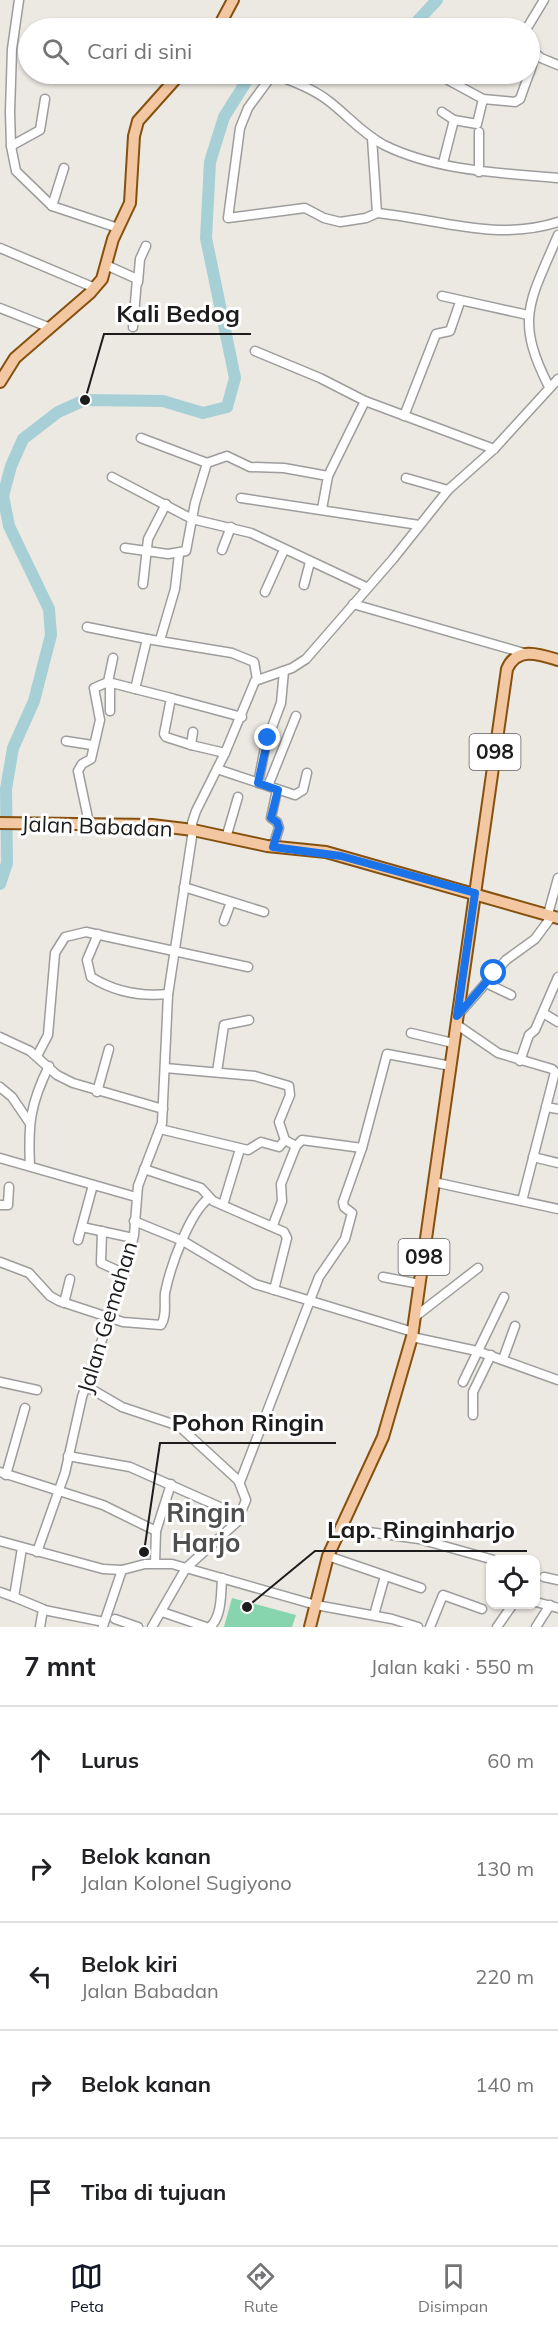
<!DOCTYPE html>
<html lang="id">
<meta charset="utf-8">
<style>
:root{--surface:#fff;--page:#f2f2f2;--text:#202124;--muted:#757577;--line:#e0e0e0;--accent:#111827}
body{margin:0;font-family:Mulish,sans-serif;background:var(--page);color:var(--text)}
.controls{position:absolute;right:18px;bottom:18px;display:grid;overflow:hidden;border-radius:12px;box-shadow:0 2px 4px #0004}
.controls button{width:54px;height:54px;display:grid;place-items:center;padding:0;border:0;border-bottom:2px solid var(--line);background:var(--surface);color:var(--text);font:30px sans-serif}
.stop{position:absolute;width:18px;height:18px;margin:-14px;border:4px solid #1a73e8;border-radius:50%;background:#fff}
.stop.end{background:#1a73e8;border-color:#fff;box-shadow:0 2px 6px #0008}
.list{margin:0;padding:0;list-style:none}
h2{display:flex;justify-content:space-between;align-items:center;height:78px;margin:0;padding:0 24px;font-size:26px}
h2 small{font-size:20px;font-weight:400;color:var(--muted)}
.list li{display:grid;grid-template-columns:39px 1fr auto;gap:18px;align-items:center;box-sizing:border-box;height:108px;padding:0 24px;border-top:2px solid var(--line)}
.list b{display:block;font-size:22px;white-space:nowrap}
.list p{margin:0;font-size:20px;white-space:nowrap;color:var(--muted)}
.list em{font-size:20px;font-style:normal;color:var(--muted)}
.icon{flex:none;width:33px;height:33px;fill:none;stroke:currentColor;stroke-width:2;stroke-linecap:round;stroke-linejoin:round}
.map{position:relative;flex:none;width:558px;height:1627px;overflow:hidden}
.search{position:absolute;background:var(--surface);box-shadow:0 2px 4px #0004;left:18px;right:18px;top:18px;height:66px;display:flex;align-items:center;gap:15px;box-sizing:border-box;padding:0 21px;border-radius:33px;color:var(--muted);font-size:22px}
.sheet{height:618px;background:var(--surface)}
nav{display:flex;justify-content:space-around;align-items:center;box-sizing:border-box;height:84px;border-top:2px solid var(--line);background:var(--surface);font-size:16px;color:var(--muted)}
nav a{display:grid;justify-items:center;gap:3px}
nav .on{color:var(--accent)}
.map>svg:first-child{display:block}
.pitch{fill:#87d5ae}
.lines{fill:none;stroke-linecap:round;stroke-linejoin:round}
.river{stroke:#a6d0d6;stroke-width:12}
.minor-casing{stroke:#9d9d9d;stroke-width:11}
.major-casing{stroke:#86510e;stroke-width:14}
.minor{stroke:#fff;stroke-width:8}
.major{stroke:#f2c7a1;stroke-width:10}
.route{stroke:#1a73e8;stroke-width:8}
.labels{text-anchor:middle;stroke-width:6;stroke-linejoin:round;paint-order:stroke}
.shield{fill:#fff;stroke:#606060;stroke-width:1.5}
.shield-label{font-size:21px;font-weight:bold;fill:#1c1c1c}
.street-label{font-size:22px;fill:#1c1c1c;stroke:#fff}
.quarter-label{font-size:26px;font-weight:bold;fill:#4f4f4f;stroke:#fff}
.leader{fill:none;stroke:#1c1c1c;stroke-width:2}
.callout-dot{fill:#1c1c1c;stroke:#fff;stroke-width:2}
.callout-label{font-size:24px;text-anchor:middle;font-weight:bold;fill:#1c1c1c;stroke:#fff;stroke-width:6;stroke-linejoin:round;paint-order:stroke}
</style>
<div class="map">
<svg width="558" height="1627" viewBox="0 0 558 1627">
<rect width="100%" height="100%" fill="#ece8e2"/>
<path class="pitch" d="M 232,1598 L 296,1615 L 292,1627 L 224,1627 Z"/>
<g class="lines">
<g class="river">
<path d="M 411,28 L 437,0"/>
<path d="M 0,884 L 7,863 L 6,789 L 13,748 L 34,701 L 51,635 L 49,609 L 9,526 L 3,496 L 11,466 L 23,439 L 58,412 L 85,400 L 163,401 L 203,413 L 227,407 L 235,378 L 206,238 L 210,162 L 224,117 L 251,74"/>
</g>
<defs>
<g id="minor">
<path d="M 19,0 L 12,49 L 10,112 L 11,146 L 16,171 L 52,206 L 118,228"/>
<path d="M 527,28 L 544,0"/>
<path d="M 530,49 L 541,58 L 558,65"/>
<path d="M 530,72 L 535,55"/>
<path d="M 437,74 L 483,99 L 515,102 L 520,99 L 529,74"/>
<path d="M 442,112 L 454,120 L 477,124 L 483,99"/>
<path d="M 372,138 L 377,213 C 439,219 496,242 558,222"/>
<path d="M 11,146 L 40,130 L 45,99"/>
<path d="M 443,163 L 454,120"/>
<path d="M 479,172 L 479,132"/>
<path d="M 52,206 L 64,168"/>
<path d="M 377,213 L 366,218 L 340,222 L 324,218 L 305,208 L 228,218 L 240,128 L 248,108 L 273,74 C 292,81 314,89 330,102 C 349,117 362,133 384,145 C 437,171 500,173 558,178"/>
<path d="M 0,248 L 95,288"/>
<path d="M 106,265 L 137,279 L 133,327"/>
<path d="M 138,282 L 140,259 L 146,246"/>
<path d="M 442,296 L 528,315"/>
<path d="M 0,308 L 48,327"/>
<path d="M 255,351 L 320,378 L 365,401 L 494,449"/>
<path d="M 549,387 C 514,318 530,302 558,235"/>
<path d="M 404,416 L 436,334 L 450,331 L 460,302"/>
<path d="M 141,438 L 207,463 L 227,456 L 250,467 L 284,468 L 328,476 L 322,509"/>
<path d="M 328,476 L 365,401"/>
<path d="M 112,477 L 192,519 L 251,533 L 366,587"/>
<path d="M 406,478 L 448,490"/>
<path d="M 241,498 L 419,525"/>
<path d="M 125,548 L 168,554 L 186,551 L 195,503 L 207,463"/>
<path d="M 222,550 L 231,527"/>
<path d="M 143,584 L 148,539 L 166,504"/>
<path d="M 304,585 L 310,562"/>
<path d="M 265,592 L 284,550"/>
<path d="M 353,604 L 524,653"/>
<path d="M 87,627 L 147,639"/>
<path d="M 160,640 L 175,589 L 179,554"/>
<path d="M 108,682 L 171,698 L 164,734 L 166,737 L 191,745"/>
<path d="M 110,683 L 110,711"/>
<path d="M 135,689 L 147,639 L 232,653 L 254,662 L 257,679"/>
<path d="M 171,698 L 242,717"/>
<path d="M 193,732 L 191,745 L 225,753"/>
<path d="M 66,741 L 92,745"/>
<path d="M 217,769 L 295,795 L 303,790 L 307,773"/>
<path d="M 258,783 L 266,743 L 281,703 L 284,671"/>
<path d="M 268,786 L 296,716"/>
<path d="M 89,823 L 78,771 L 82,764 L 91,759 L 100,720 L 94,688 L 108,682 L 113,658"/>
<path d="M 226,838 L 238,797"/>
<path d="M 273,847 L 279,828 L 277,822 L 271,818 L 277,790"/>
<path d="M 184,887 L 264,912"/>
<path d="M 548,914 L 558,878"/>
<path d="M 224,921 L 231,902"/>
<path d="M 98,934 L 87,960 L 91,977 C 115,992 139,997 168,994"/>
<path d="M 486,983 L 511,995"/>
<path d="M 543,1013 L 558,1022"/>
<path d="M 457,1016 L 506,960 L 535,939 L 552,916"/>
<path d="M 456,1024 L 498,1053 L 552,1069 L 555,1072 L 522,1201"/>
<path d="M 411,1033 L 453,1043"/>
<path d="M 0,1037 L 30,1051 L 57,1075 L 73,1083 L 163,1109"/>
<path d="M 37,1056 L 48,1035 L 55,953 L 65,937 L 86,932 L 248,967"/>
<path d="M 520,1061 L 529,1035 L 535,1030 L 558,977"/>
<path d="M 165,1068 L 255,1076 L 289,1086 L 290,1095 L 279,1122 L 285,1140 L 296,1146 L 281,1184 L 282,1201 L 273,1225"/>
<path d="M 217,1072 L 224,1025 L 249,1020"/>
<path d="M 0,1087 L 12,1097 L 29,1122"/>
<path d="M 97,1092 L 109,1049"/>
<path d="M 546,1107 L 558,1109"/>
<path d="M 160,1129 L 248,1150 L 261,1142 L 279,1147 L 285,1140"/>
<path d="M 296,1146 L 302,1140 L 362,1148"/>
<path d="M 533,1157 L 558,1163"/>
<path d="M 0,1158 L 136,1197"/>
<path d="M 30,1166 C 28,1125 30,1104 49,1066"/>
<path d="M 144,1169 L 201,1188 L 213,1201 L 284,1232 L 287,1238 L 274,1290"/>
<path d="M 434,1182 L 558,1209"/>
<path d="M 0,1205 L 8,1205 L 9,1187"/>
<path d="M 223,1205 L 240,1149"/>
<path d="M 134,1221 L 183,1241 L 255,1284 L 413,1332"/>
<path d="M 82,1227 L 133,1238"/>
<path d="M 102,1231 L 101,1263 L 125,1274"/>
<path d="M 78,1240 L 93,1185"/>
<path d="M 0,1262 L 29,1273 L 50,1296 L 59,1301 L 123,1322 L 161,1325 C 167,1316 164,1304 165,1293 C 170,1268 189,1213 209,1198"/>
<path d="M 383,1277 L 420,1284"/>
<path d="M 64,1303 L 70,1279"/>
<path d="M 416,1316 L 478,1268"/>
<path d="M 412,1337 L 477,1351 L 558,1380"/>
<path d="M 503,1359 L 515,1326"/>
<path d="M 0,1382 L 37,1390"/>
<path d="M 463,1382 L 504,1297"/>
<path d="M 86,1386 L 122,1407 L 179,1426 L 240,1482 L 319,1277 L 345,1239 L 352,1213 L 344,1207 L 343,1202 L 362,1148 L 387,1054 L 451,1066"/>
<path d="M 473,1415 L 473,1392 L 491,1355"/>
<path d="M 68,1456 L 130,1467 L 240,1516"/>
<path d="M 0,1472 L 103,1505 L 156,1531"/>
<path d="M 6,1475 L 25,1408"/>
<path d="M 340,1528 L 419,1539 L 494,1560"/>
<path d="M 0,1541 L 103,1569 L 122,1570 L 145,1564 L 172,1564 L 316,1605 L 392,1619 L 418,1627"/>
<path d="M 22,1548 L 14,1597 L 43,1609 L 40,1627"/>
<path d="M 37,1552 L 65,1473 L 82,1397 L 125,1274 L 134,1235 L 138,1186 L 162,1123 L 168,995 L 193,830 L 192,823 L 196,811 L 225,753 L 255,681 L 292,668 L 306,659 L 393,559 L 448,490 L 494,449 L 558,379"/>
<path d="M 328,1556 L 421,1588"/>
<path d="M 155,1563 L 156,1531 L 171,1484"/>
<path d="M 544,1577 L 558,1580"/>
<path d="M 0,1592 L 14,1597"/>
<path d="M 536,1602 L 558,1608"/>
<path d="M 44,1610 L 104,1622"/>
<path d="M 162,1612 L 206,1627"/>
<path d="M 374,1615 L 385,1576"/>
<path d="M 115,1619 L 138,1627"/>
<path d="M 103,1626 L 122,1570"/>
<path d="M 152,1627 L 186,1568 L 237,1522 L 246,1500 L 239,1482"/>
<path d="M 210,1627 C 222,1617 221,1593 222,1578"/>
<path d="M 430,1627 L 443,1595 L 482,1609"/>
<path d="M 497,1627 L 513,1604"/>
<path d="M 536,1627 L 550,1605"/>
</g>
<g id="major">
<path d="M 218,28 L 233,0"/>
<path d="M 0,382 L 15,358 L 90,293 L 102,279 L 113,239 L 130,203 L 134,136 L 138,121 L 180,74"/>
<path d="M 0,823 L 152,825 L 193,830 L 267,846 L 326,852 L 558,918"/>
<path d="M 310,1627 L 328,1556 L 383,1437 L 412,1337 L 507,669 C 517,646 539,654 558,660"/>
</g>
</defs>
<use href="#minor" class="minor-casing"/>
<use href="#major" class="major-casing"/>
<use href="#minor" class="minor"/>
<use href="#major" class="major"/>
</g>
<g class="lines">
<path class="route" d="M 268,738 L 258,783 L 278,790 L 271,818 L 277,822 L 279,828 L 273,847 L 341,856 L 475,893 L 457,1016 L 494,973"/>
</g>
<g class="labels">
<g class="shield">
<rect x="469.5" y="734" width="51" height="36" rx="4.5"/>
<rect x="398.5" y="1239" width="51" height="36" rx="4.5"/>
</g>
<g class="shield-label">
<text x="495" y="759">098</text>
<text x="424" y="1264">098</text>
</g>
<g class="street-label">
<text transform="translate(97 826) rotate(2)" y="8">Jalan Babadan</text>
<text transform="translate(107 1317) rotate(-73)" y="8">Jalan Gemahan</text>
</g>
<g class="quarter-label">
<text x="206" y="1522">Ringin<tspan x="206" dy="30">Harjo</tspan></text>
</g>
</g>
<path class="leader" d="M85 400L104 334H251M144 1552L160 1443H336M247 1607L315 1551H527"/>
<g class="callout-dot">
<circle cx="85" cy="400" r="6"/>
<circle cx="144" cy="1552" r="6"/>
<circle cx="247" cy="1607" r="6"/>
</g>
<g class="callout-label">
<text x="178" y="322">Kali Bedog</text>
<text x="248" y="1431">Pohon Ringin</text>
<text x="421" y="1538">Lap. Ringinharjo</text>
</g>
</svg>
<div class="controls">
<button><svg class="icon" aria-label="locate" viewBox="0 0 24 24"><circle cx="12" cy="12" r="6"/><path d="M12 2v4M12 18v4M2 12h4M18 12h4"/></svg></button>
</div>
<div class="stop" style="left:494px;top:973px"></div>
<div class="stop end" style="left:268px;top:738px"></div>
<div class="search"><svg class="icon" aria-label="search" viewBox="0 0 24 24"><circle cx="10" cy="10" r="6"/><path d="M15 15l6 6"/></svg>Cari di sini</div>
</div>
<section class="sheet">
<h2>7 mnt<small>Jalan kaki · 550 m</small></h2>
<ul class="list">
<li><svg class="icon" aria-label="ahead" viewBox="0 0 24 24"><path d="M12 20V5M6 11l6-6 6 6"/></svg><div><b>Lurus</b></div><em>60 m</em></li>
<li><svg class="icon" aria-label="right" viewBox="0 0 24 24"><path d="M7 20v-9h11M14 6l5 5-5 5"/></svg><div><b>Belok kanan</b><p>Jalan Kolonel Sugiyono</p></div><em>130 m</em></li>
<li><svg class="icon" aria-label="left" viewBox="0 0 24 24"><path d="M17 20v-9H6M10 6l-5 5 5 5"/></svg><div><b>Belok kiri</b><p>Jalan Babadan</p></div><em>220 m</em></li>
<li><svg class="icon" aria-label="right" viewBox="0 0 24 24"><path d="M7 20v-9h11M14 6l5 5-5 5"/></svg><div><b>Belok kanan</b></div><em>140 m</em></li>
<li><svg class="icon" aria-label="arrive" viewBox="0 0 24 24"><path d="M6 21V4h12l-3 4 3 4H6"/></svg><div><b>Tiba di tujuan</b></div></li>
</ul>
</section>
<nav>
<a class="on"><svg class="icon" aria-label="map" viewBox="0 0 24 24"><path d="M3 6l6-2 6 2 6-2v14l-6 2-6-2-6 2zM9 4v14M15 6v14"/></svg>Peta</a>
<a><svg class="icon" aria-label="directions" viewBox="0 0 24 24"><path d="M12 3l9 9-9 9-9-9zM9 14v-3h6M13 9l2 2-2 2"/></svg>Rute</a>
<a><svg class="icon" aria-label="saved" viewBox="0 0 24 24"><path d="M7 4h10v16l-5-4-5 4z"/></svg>Disimpan</a>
</nav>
